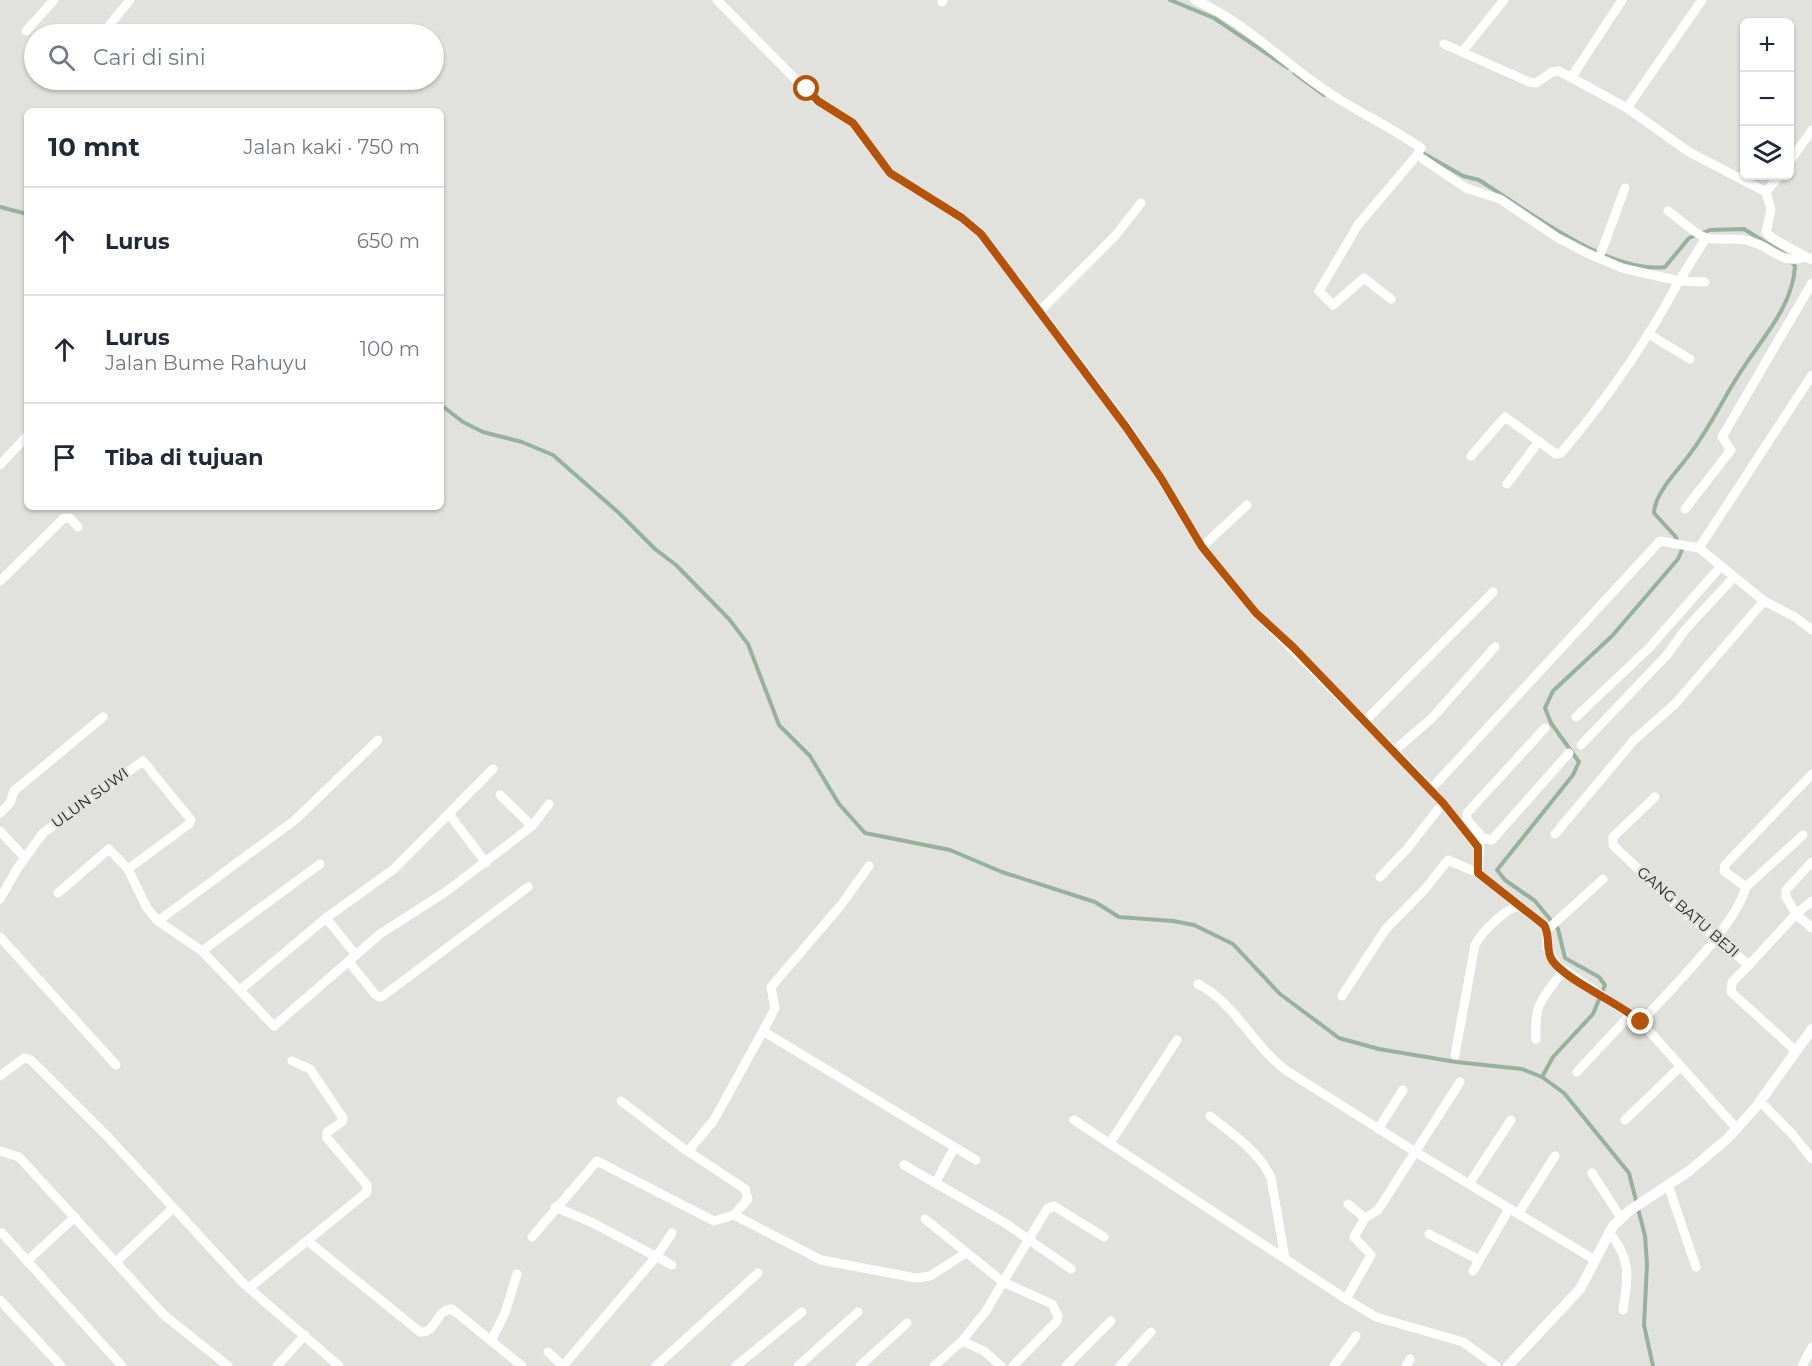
<!DOCTYPE html>
<html lang="id">
<meta charset="utf-8">
<style>
:root{--surface:#fff;--page:#f2f2f3;--text:#1f2937;--muted:#747a83;--line:#e0e1e3}
body{margin:0;font-family:Montserrat,sans-serif;background:var(--page);color:var(--text)}
.controls{position:absolute;right:18px;top:18px;display:grid;overflow:hidden;border-radius:9px;box-shadow:0 2px 4px #0004}
.controls button{width:54px;height:54px;display:grid;place-items:center;padding:0;border:0;border-bottom:2px solid var(--line);background:var(--surface);color:var(--text);font:30px sans-serif}
.stop{position:absolute;width:18px;height:18px;margin:-14px;border:4px solid #b45309;border-radius:50%;background:#fff}
.stop.end{background:#b45309;border-color:#fff;box-shadow:0 2px 6px #0008}
.list{margin:0;padding:0;list-style:none}
h2{display:flex;justify-content:space-between;align-items:center;height:78px;margin:0;padding:0 24px;font-size:26px}
h2 small{font-size:20px;font-weight:400;color:var(--muted)}
.list li{display:grid;grid-template-columns:39px 1fr auto;gap:18px;align-items:center;box-sizing:border-box;height:108px;padding:0 24px;border-top:2px solid var(--line)}
.list b{display:block;font-size:22px;white-space:nowrap}
.list p{margin:0;font-size:20px;white-space:nowrap;color:var(--muted)}
.list em{font-size:20px;font-style:normal;color:var(--muted)}
.icon{flex:none;width:33px;height:33px;fill:none;stroke:currentColor;stroke-width:2;stroke-linecap:round;stroke-linejoin:round}
.map{position:relative;flex:none;width:1812px;height:1366px;overflow:hidden}
.search{position:absolute;background:var(--surface);box-shadow:0 2px 4px #0004;left:24px;top:24px;width:420px;height:66px;display:flex;align-items:center;gap:15px;box-sizing:border-box;padding:0 21px;border-radius:33px;color:var(--muted);font-size:22px}
.panel{position:absolute;background:var(--surface);box-shadow:0 2px 4px #0004;left:24px;top:108px;width:420px;height:402px;border-radius:9px}
.map>svg:first-child{display:block}
.lines{fill:none;stroke-linecap:round;stroke-linejoin:round}
.stream{stroke:#97b19d;stroke-width:4}
.minor{stroke:#fff;stroke-width:9}
.tertiary{stroke:#fff;stroke-width:10}
.route{stroke:#b45309;stroke-width:8}
.labels{text-anchor:middle;stroke-width:5;stroke-linejoin:round;paint-order:stroke}
.street-label{font-size:15px;fill:#232321;stroke:#e1e1dd}
</style>
<div class="map">
<svg width="1812" height="1366" viewBox="0 0 1812 1366">
<rect width="100%" height="100%" fill="#e1e1dd"/>
<g class="lines">
<g class="stream">
<path d="M 1170,0 L 1214,18 L 1288,68"/>
<path d="M 1294,73 L 1324,95"/>
<path d="M 1421,152 L 1463,176 L 1479,180 C 1527,210 1608,274 1665,267 L 1689,238 L 1710,230 L 1744,229 L 1786,255"/>
<path d="M 0,207 L 27,214"/>
<path d="M 441,405 L 463,422 L 483,432 L 522,442 L 553,455 L 619,513 L 655,549 L 676,565 L 729,619 L 748,644 L 779,725 L 810,756 L 839,804 L 865,833 L 950,850 L 1002,872 L 1095,902 L 1119,917 L 1173,921 L 1194,925 L 1233,944 L 1280,994 L 1339,1038 L 1379,1049 L 1456,1062 L 1522,1069 L 1542,1077 L 1564,1093 L 1629,1173 L 1645,1236 L 1647,1264 L 1644,1325 L 1653,1366"/>
<path d="M 1542,1077 L 1553,1057 L 1593,1014 L 1605,985 L 1599,977 L 1565,958 L 1558,929 L 1535,901 L 1505,880 L 1497,870 L 1573,775 L 1579,762 L 1551,723 L 1545,708 L 1553,691 L 1612,636 L 1678,559 L 1682,550 L 1675,536 L 1654,513 C 1655,491 1680,469 1692,451 C 1710,427 1722,401 1738,376 C 1759,341 1793,308 1795,266 L 1791,261"/>
</g>
<g class="minor">
<path d="M 717,0 L 814,98 L 853,123 L 890,173 L 962,218 L 981,234 L 1127,427 L 1161,478 L 1202,547 L 1256,613 L 1394,751"/>
<path d="M 1195,0 C 1246,22 1284,64 1331,94 C 1360,113 1392,128 1421,148 L 1417,155 L 1466,188 L 1500,199 L 1558,238 L 1587,253 L 1622,268 L 1679,281 L 1706,238"/>
<path d="M 942,2 L 943,0"/>
<path d="M 26,31 L 54,0"/>
<path d="M 102,34 L 130,0"/>
<path d="M 1444,44 L 1529,82 L 1536,83 L 1552,72 L 1559,71 L 1627,108 L 1689,152 L 1766,192"/>
<path d="M 1462,52 L 1504,0"/>
<path d="M 1571,78 L 1622,0"/>
<path d="M 1627,108 L 1702,0"/>
<path d="M 1790,161 L 1812,130"/>
<path d="M 1779,176 L 1766,192 L 1771,210 L 1766,232 L 1772,238 L 1812,260"/>
<path d="M 1668,211 C 1679,218 1695,235 1707,238 C 1721,241 1735,237 1749,241 C 1772,246 1781,266 1805,257"/>
<path d="M 1599,258 L 1625,188"/>
<path d="M 1391,299 L 1364,278 L 1333,305 L 1319,291 L 1358,225 L 1417,155"/>
<path d="M 1040,311 L 1115,236 L 1141,203"/>
<path d="M 1650,335 L 1690,359"/>
<path d="M 1471,456 L 1505,417 L 1556,454 L 1561,453 C 1607,399 1646,343 1679,281 L 1705,282"/>
<path d="M 0,465 L 27,436"/>
<path d="M 1507,484 L 1539,441"/>
<path d="M 1685,509 L 1731,450 L 1722,437 L 1812,283"/>
<path d="M 1202,547 L 1247,505"/>
<path d="M 1699,548 L 1812,375"/>
<path d="M 0,581 L 64,518 L 70,518 L 78,527"/>
<path d="M 1576,717 L 1649,648 L 1721,566"/>
<path d="M 1365,721 L 1493,592"/>
<path d="M 1545,728 L 1467,813 L 1467,820 L 1483,838 L 1492,840 L 1569,753"/>
<path d="M 1581,745 L 1666,656 L 1685,630 L 1734,577"/>
<path d="M 1431,789 L 1394,751 L 1433,717 L 1495,647"/>
<path d="M 500,795 L 532,826"/>
<path d="M 1655,797 L 1613,837 L 1613,845 L 1682,911 L 1749,965 L 1732,982 L 1731,992 L 1795,1050"/>
<path d="M 0,813 L 10,803 L 14,791 L 103,717"/>
<path d="M 449,814 L 486,863"/>
<path d="M 0,831 L 24,857"/>
<path d="M 1555,834 L 1634,740 L 1675,704 L 1764,601"/>
<path d="M 1478,847 L 1431,789 L 1660,541 L 1699,548 L 1764,601 L 1795,617 L 1812,630"/>
<path d="M 1478,873 L 1480,843"/>
<path d="M 1380,877 L 1407,849 L 1443,803"/>
<path d="M 1746,887 L 1724,871 L 1725,865 L 1812,774"/>
<path d="M 58,893 L 109,849 L 128,869 L 147,908 L 158,921 L 202,951 L 274,1026 L 380,934 L 447,891 L 532,826 L 549,804"/>
<path d="M 0,899 L 17,869 L 43,833 L 143,761 L 191,820 L 189,824 L 128,869"/>
<path d="M 1812,901 L 1796,914 L 1812,928"/>
<path d="M 158,921 L 295,820 L 378,740"/>
<path d="M 1547,930 L 1603,879"/>
<path d="M 0,937 L 116,1065"/>
<path d="M 202,951 L 320,864"/>
<path d="M 356,955 L 326,918 L 394,869 L 493,769"/>
<path d="M 349,962 L 375,994 L 379,997 L 383,996 L 528,887"/>
<path d="M 1749,965 L 1796,914 L 1786,897 L 1786,890 L 1812,862"/>
<path d="M 1198,984 C 1235,1003 1253,1046 1287,1071 L 1414,1151 L 1595,1260"/>
<path d="M 240,990 L 326,918"/>
<path d="M 1342,996 L 1385,930 L 1425,889 L 1448,860 L 1478,873 L 1544,925 L 1547,930 L 1547,948 L 1557,965 L 1641,1022 L 1737,1129"/>
<path d="M 1641,1022 C 1671,989 1734,928 1746,887 L 1803,835"/>
<path d="M 763,1031 L 775,1008 L 771,987 L 841,905 L 869,866"/>
<path d="M 1536,1039 C 1534,1003 1542,999 1563,971"/>
<path d="M 1455,1055 L 1475,945 C 1481,933 1506,907 1519,907"/>
<path d="M 1577,1072 L 1631,1014"/>
<path d="M 0,1076 L 24,1058 L 31,1060 L 109,1138 L 243,1283 L 339,1366"/>
<path d="M 1760,1101 L 1793,1135 L 1812,1159"/>
<path d="M 1210,1116 C 1232,1134 1259,1151 1271,1178 L 1285,1258"/>
<path d="M 1074,1120 L 1346,1299 L 1376,1317 L 1463,1342 L 1496,1366"/>
<path d="M 1625,1120 L 1680,1067"/>
<path d="M 1378,1129 L 1403,1090"/>
<path d="M 1110,1143 L 1177,1040"/>
<path d="M 689,1150 L 714,1120 L 763,1031 L 976,1160"/>
<path d="M 0,1151 L 19,1157 L 164,1315 L 228,1366"/>
<path d="M 904,1165 L 1005,1223 L 1071,1269"/>
<path d="M 1592,1173 L 1621,1218"/>
<path d="M 936,1182 L 954,1148"/>
<path d="M 1469,1184 L 1511,1120"/>
<path d="M 1668,1185 L 1696,1267"/>
<path d="M 555,1207 L 593,1223 L 672,1265"/>
<path d="M 1518,1214 L 1555,1156"/>
<path d="M 734,1215 L 821,1260 L 916,1278 L 930,1276 L 966,1253"/>
<path d="M 1365,1218 L 1378,1210 L 1460,1082"/>
<path d="M 925,1219 L 1003,1282 L 986,1311 L 962,1341 L 984,1351 L 1001,1366"/>
<path d="M 1609,1232 C 1632,1261 1628,1275 1623,1310"/>
<path d="M 2,1233 L 122,1366"/>
<path d="M 1429,1234 L 1479,1260"/>
<path d="M 532,1237 L 597,1161 L 714,1221 L 734,1215 L 748,1199 L 745,1189 L 680,1146 L 621,1101"/>
<path d="M 309,1242 L 420,1332 C 436,1334 436,1309 452,1309 L 522,1366"/>
<path d="M 27,1261 L 75,1217"/>
<path d="M 116,1262 L 173,1208"/>
<path d="M 1473,1271 L 1509,1209"/>
<path d="M 249,1288 L 367,1192 L 367,1185 L 327,1138 L 327,1132 L 342,1122 L 343,1118 L 310,1069 L 292,1061"/>
<path d="M 1346,1299 L 1371,1255 L 1354,1237 L 1365,1218 L 1348,1204"/>
<path d="M 0,1300 L 61,1366"/>
<path d="M 491,1341 L 505,1313 L 517,1274"/>
<path d="M 548,1352 L 562,1365"/>
<path d="M 277,1366 L 305,1335"/>
<path d="M 563,1366 L 656,1257 L 672,1233"/>
<path d="M 656,1366 L 758,1273"/>
<path d="M 736,1366 L 802,1312"/>
<path d="M 798,1366 L 858,1312"/>
<path d="M 860,1366 L 907,1323"/>
<path d="M 934,1366 L 962,1341"/>
<path d="M 1013,1366 L 1057,1321 L 1058,1316 L 1052,1304 L 1003,1282 L 1047,1209 L 1054,1206 L 1104,1237"/>
<path d="M 1066,1366 L 1111,1321"/>
<path d="M 1120,1366 L 1151,1332"/>
<path d="M 1334,1366 L 1356,1336"/>
<path d="M 1406,1366 L 1410,1359"/>
<path d="M 1802,1366 L 1812,1347"/>
</g>
<path class="tertiary" d="M 1508,1366 L 1580,1289 L 1613,1226 L 1629,1211 L 1689,1171 L 1727,1139 L 1756,1107 L 1812,1029"/>
</g>
<g class="lines">
<path class="route" d="M 807,89 L 818,101 L 853,123 L 890,173 L 962,218 L 981,234 L 1126,427 L 1161,478 L 1202,547 L 1256,613 L 1293,647 L 1443,803 L 1478,847 L 1478,873 L 1544,925 C 1551,936 1545,949 1552,960 C 1565,980 1620,1003 1641,1022"/>
</g>
<g class="labels">
<g class="street-label">
<text transform="translate(90 798) rotate(-36)" y="5">ULUN SUWI</text>
<text transform="translate(1688 912) rotate(41)" y="5">GANG BATU BEJI</text>
</g>
</g>
</svg>
<div class="controls">
<button>+</button>
<button>−</button>
<button><svg class="icon" aria-label="layers" viewBox="0 0 24 24"><path d="M12 4l9 5-9 5-9-5zM3 14l9 5 9-5"/></svg></button>
</div>
<div class="stop" style="left:807px;top:89px"></div>
<div class="stop end" style="left:1641px;top:1022px"></div>
<div class="search"><svg class="icon" aria-label="search" viewBox="0 0 24 24"><circle cx="10" cy="10" r="6"/><path d="M15 15l6 6"/></svg>Cari di sini</div>
<section class="panel">
<h2>10 mnt<small>Jalan kaki · 750 m</small></h2>
<ul class="list">
<li><svg class="icon" aria-label="ahead" viewBox="0 0 24 24"><path d="M12 20V5M6 11l6-6 6 6"/></svg><div><b>Lurus</b></div><em>650 m</em></li>
<li><svg class="icon" aria-label="ahead" viewBox="0 0 24 24"><path d="M12 20V5M6 11l6-6 6 6"/></svg><div><b>Lurus</b><p>Jalan Bume Rahuyu</p></div><em>100 m</em></li>
<li><svg class="icon" aria-label="arrive" viewBox="0 0 24 24"><path d="M6 21V4h12l-3 4 3 4H6"/></svg><div><b>Tiba di tujuan</b></div></li>
</ul>
</section>
</div>
